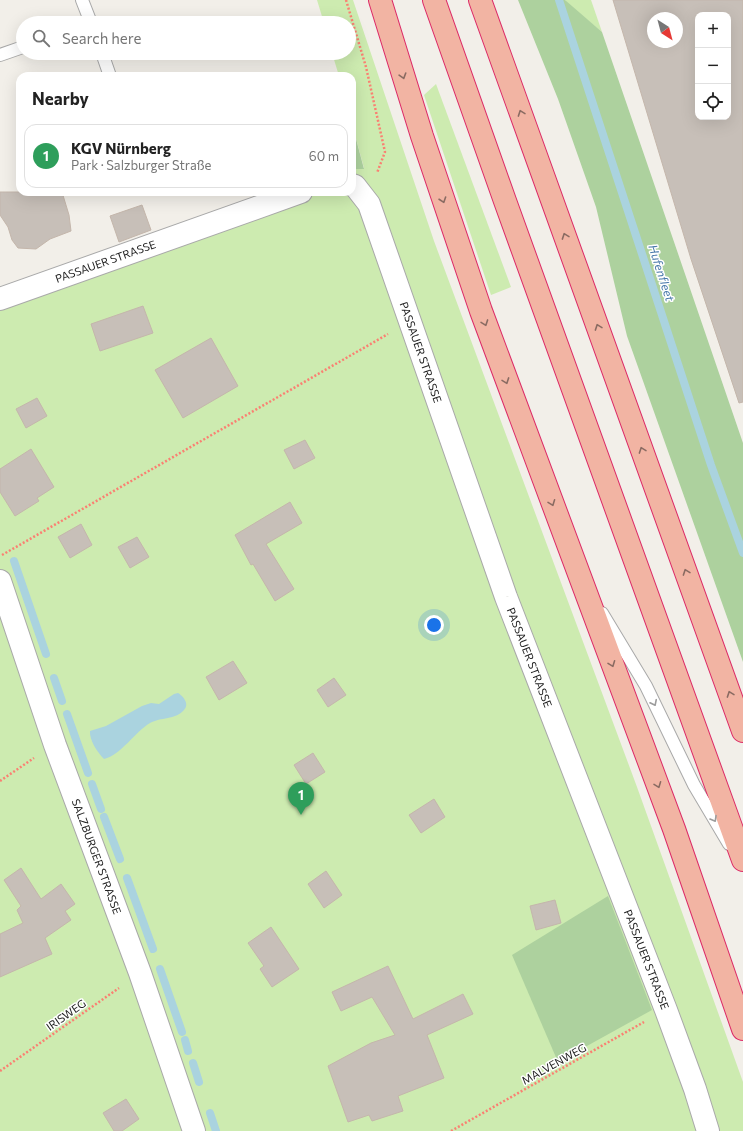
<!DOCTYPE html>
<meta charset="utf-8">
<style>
:root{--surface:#fff;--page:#f2f2f2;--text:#222;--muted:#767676;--line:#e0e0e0;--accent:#2563eb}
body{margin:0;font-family:Commissioner,sans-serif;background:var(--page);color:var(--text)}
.controls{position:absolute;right:12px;top:12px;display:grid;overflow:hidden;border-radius:8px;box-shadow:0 4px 16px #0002}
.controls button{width:36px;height:36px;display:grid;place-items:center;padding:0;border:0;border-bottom:1px solid var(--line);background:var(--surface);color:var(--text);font:20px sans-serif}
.compass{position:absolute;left:647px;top:12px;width:36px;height:36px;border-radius:50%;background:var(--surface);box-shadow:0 4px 16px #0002;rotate:144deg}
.you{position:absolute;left:434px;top:625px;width:14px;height:14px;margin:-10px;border:3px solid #fff;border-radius:50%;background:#1a73e8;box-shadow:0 0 0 6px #1a73e833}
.badge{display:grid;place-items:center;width:26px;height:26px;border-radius:50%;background:var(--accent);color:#fff;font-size:13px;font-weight:700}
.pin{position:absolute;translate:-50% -33px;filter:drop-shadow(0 1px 2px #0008)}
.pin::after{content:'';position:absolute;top:21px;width:14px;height:12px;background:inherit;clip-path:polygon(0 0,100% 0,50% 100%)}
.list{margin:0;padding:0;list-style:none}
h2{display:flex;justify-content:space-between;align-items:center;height:52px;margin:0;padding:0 16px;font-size:17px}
h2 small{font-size:13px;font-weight:400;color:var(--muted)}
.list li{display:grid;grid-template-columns:26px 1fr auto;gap:12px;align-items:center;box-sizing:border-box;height:64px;margin:0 8px 8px;padding:0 8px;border:1px solid var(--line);border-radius:12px}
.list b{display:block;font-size:15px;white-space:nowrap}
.list p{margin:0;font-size:13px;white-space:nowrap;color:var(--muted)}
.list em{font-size:13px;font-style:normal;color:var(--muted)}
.icon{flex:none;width:22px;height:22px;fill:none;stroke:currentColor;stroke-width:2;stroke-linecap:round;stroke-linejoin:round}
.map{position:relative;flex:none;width:743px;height:1131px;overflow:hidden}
.search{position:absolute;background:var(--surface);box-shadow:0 4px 16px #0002;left:16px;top:16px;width:340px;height:44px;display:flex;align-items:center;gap:10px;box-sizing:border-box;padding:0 14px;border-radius:22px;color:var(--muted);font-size:15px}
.panel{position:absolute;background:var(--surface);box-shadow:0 4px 16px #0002;left:16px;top:72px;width:340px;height:124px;border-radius:12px}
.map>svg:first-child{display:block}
.grass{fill:#cdebb0}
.forest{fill:#add19e}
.water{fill:#aad3df}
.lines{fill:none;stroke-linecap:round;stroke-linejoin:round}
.stream{stroke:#aad3df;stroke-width:8}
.building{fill:#c7bfb8;stroke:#c4b6ab;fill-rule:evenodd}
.service-casing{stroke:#a9a9a9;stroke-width:14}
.minor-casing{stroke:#a9a9a9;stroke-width:24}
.trunk-casing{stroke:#dc2a67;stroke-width:24}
.path{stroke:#fa8072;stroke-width:2.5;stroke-dasharray:2 2;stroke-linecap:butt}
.service{stroke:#fff;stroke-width:12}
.minor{stroke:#fff;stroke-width:22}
.trunk{stroke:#f2b4a3;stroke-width:22}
.oneway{stroke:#8a6b62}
.oneway2{stroke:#9c9c9c}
.labels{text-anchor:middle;stroke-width:3;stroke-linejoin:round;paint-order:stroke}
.street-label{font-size:11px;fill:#222;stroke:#fff}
.water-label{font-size:12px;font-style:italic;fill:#4a7aab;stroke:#fff}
</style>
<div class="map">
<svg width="743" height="1131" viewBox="0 0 743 1131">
<rect width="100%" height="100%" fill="#f2efe9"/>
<g class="grass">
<path d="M 317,0 L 353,0 L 434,241 L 637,787 L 743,1082 L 743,1131 L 0,1131 L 0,303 L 277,192 L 352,192 L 352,169 L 364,168 L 352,124 L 352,76 L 339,76 L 332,53 L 349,53 L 349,23 L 324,23 Z"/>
<path d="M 565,0 L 591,0 L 602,32 L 569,5 Z"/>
<path d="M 436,84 L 511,287 L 491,295 L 424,95 Z"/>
</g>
<g class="forest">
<path d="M 518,0 L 565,0 L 602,32 L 743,443 L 743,662 L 627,336 L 596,207 L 558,99 Z"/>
<path d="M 352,124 L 364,169 L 352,169 Z"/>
<path d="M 608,896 L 652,1010 L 558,1062 L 512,955 Z"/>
</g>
<path class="water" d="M 178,693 C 183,696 190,704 184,710 C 175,720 161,717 150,723 C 135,732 121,755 104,759 C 98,753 89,740 90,731 L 106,726 L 142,706 L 151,703 L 159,704 L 174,694 Z"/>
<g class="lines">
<g class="stream">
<path d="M 559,0 L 711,465 L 743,553"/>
<path d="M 14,561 L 46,654"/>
<path d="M 54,678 L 62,701"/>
<path d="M 67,714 L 88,773"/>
<path d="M 92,784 L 101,809"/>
<path d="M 104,817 L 120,859"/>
<path d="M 127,878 L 153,949"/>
<path d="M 160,969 L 182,1032"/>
<path d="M 185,1040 L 188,1051"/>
<path d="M 193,1063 L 199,1082"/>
<path d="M 210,1113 L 216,1131"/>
</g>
</g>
<g class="building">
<path d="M 613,0 L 743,0 L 743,402 L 739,403 L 691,259 ZM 698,15 L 728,15 L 728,117 L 698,117 ZM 653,18 L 677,18 L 677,42 L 653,42 Z"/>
<path d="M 0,192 L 62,192 L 69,215 L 71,231 L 50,239 L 36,249 L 18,248 L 12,240 L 8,227 L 0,215 Z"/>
<path d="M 142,205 L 151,230 L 119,242 L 110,216 Z"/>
<path d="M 143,306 L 153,333 L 100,351 L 91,324 Z"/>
<path d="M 211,338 L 238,386 L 183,418 L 155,370 Z"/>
<path d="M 37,398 L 47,416 L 26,428 L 16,409 Z"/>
<path d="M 305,440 L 315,458 L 294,469 L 284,450 Z"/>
<path d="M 31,449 L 54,487 L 37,498 L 39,501 L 15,516 L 0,492 L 0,469 Z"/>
<path d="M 290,502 L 302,523 L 266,544 L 294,589 L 275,601 L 253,564 L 251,565 L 235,535 Z"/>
<path d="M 81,524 L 92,545 L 70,558 L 58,537 Z"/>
<path d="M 137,537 L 149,557 L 130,568 L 118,547 Z"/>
<path d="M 233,661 L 247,683 L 219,700 L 206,677 Z"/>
<path d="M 334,678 L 346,695 L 328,707 L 317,690 Z"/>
<path d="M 313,753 L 325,772 L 306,784 L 294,765 Z"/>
<path d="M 434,799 L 445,817 L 421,833 L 409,815 Z"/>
<path d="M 21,868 L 41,899 L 61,884 L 75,904 L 65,911 L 71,920 L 45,938 L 52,954 L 0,977 L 0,934 L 23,923 L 17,910 L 21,906 L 4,880 Z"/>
<path d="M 326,871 L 342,895 L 324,908 L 308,884 Z"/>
<path d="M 555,900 L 561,923 L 536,930 L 530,906 Z"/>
<path d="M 271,927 L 299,969 L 272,987 L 260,969 L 264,966 L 248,943 Z"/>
<path d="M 388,966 L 413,1019 L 463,994 L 473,1014 L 427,1035 L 444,1078 L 398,1096 L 403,1111 L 372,1121 L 369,1115 L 348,1122 L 328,1066 L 371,1043 L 395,1035 L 372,997 L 341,1011 L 332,992 Z"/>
<path d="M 126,1099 L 139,1119 L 122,1131 L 114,1131 L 103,1113 Z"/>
</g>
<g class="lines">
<defs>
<g id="service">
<path d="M 82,0 L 91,23"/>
<path d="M 102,53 L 110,76"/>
<path d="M 0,55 L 23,47"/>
<path d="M 602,613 L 646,686 L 694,785 L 729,844"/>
</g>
<g id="minor">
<path id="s1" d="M 352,185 L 355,186 L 369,204 L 506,597 L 666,1010 L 695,1089 L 708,1131"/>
<path id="s2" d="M 0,299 L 301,192"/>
<path id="s3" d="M 0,581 L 55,745 L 140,973 L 194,1131"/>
</g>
<g id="trunk">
<path d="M 380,0 L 422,136 L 481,311 L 674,829 L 743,1029"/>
<path d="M 434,0 L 505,201 L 743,860"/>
<path d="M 480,0 L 743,731"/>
</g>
</defs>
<use href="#service" class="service-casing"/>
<use href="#minor" class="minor-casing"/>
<use href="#trunk" class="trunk-casing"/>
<g class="path">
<path d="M 346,0 L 366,67 L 385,152 L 377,173"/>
<path d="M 2,555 L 388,334"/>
<path d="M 0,781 L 34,758"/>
<path d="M 0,1071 L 119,988"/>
<path d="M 451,1131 L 644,1022"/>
</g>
<use href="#service" class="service"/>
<use href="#minor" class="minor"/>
<use href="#trunk" class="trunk"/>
</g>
<defs><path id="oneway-chevron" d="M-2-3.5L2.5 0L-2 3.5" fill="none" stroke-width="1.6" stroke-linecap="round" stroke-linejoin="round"/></defs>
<g class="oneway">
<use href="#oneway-chevron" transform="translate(403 76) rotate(73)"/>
<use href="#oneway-chevron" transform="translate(521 113) rotate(-110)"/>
<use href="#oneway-chevron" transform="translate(443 200) rotate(71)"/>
<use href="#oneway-chevron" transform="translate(565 236) rotate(-110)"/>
<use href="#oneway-chevron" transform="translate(485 323) rotate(70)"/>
<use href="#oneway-chevron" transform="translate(598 327) rotate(-110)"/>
<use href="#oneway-chevron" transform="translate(506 381) rotate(70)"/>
<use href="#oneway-chevron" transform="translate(642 450) rotate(-110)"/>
<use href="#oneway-chevron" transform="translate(552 503) rotate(69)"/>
<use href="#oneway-chevron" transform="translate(686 572) rotate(-110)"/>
<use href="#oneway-chevron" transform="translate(612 664) rotate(69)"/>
<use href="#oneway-chevron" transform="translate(730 694) rotate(-110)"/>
<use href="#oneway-chevron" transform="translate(658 785) rotate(69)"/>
</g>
<g class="oneway2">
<use href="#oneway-chevron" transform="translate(654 703) rotate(64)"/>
<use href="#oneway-chevron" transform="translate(714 819) rotate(60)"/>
</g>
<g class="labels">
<g class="street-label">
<text dy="4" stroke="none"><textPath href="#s2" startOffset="112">PASSAUER STRASSE</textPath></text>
<text dy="4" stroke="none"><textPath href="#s1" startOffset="183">PASSAUER STRASSE</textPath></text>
<text dy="4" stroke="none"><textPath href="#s1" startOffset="507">PASSAUER STRASSE</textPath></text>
<text dy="4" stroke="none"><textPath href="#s3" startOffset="292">SALZBURGER STRASSE</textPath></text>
<text dy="4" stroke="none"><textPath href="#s1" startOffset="831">PASSAUER STRASSE</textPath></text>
<text transform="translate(66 1015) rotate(-35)" y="4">IRISWEG</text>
<text transform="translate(554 1064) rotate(-29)" y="4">MALVENWEG</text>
</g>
<g class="water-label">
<text transform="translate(661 273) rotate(72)" y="4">Hufenfleet</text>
</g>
</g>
</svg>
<div class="controls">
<button>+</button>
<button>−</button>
<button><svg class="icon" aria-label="locate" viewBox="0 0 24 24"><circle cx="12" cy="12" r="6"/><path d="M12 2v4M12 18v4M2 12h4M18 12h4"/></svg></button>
</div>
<svg class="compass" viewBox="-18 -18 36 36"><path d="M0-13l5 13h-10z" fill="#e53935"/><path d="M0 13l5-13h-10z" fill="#767676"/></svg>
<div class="you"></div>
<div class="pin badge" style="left:301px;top:815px;background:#2e9e5b">1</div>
<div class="search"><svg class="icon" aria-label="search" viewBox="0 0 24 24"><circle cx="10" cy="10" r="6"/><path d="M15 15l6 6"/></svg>Search here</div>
<section class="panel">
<h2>Nearby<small></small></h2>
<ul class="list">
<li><span class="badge" style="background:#2e9e5b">1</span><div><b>KGV Nürnberg</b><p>Park · Salzburger Straße</p></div><em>60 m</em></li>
</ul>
</section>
</div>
